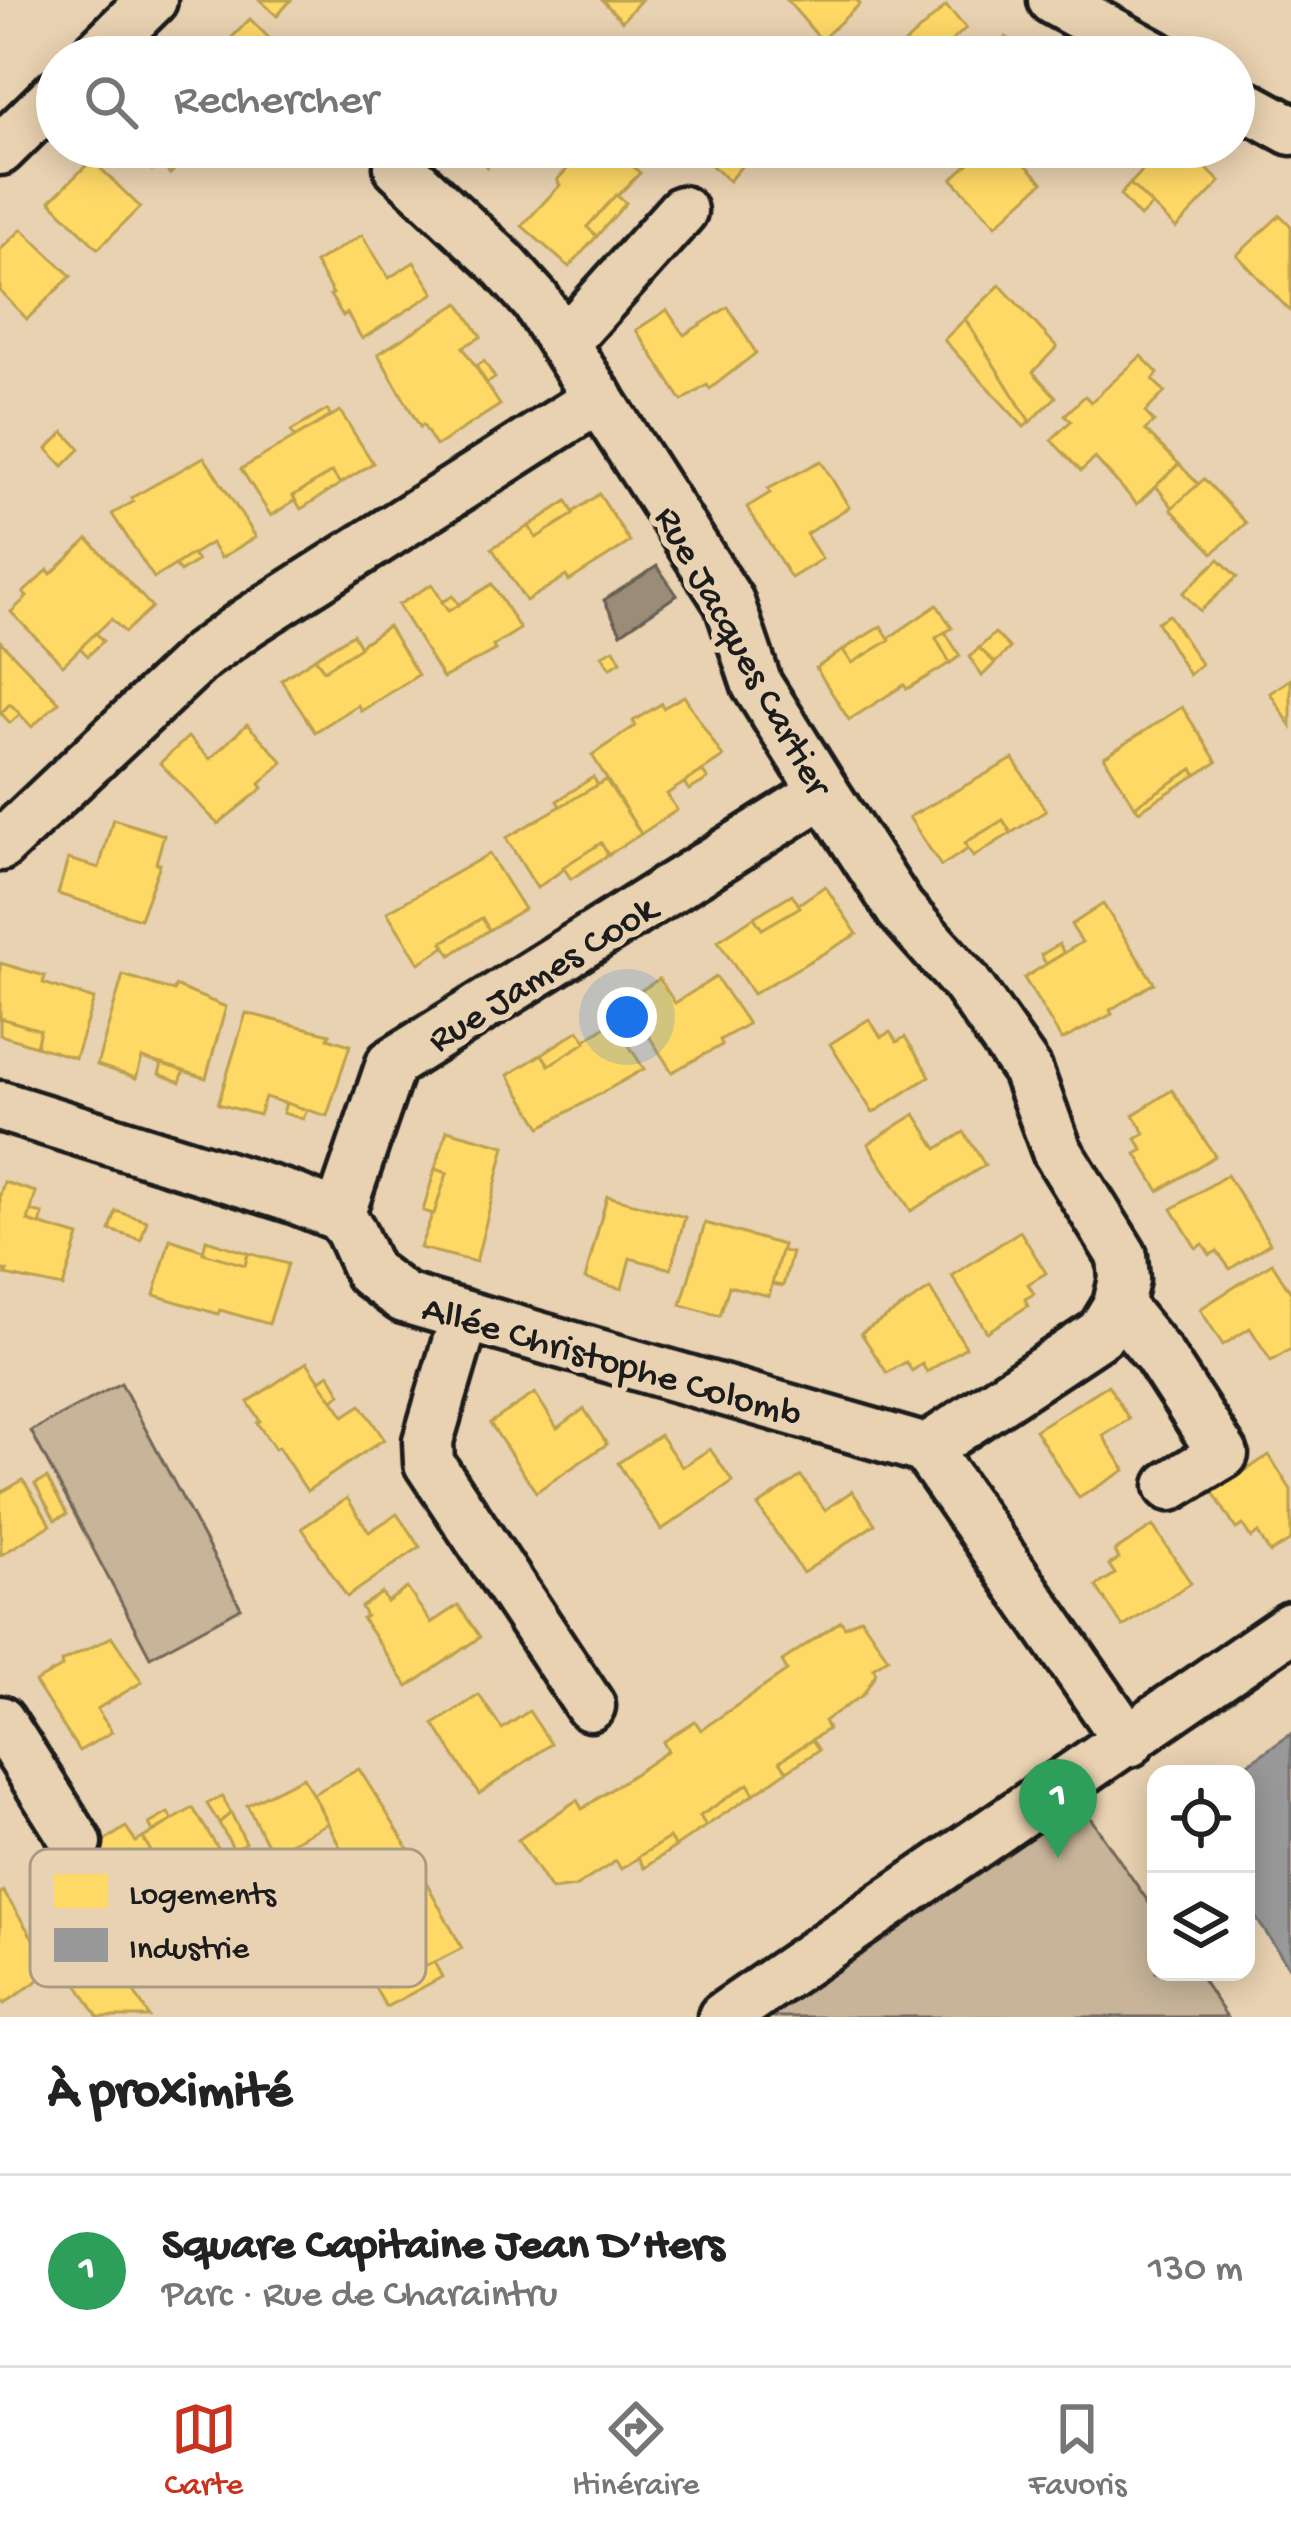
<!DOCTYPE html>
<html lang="fr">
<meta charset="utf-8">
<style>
:root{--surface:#fff;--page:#f2f2f2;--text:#222;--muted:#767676;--line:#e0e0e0;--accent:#c8321e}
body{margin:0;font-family:"Gochi Hand",sans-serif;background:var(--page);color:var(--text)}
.controls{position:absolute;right:36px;bottom:36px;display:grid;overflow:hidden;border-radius:24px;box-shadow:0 6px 30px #0003}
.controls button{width:108px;height:108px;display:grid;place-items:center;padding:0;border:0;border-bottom:3px solid var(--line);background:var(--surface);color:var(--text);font:60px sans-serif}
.you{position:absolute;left:627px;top:1017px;width:42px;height:42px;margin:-30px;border:9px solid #fff;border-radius:50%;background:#1a73e8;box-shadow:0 0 0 18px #1a73e833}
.badge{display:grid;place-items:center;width:78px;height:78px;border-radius:50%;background:var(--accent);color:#fff;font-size:39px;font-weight:700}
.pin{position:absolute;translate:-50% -99px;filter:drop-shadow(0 3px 6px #0008)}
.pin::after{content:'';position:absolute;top:63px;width:42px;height:36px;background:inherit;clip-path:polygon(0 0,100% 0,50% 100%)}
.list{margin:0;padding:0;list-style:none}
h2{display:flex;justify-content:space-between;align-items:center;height:156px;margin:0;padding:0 48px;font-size:51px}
h2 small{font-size:39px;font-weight:400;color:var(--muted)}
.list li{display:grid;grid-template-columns:78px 1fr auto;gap:36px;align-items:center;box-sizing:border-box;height:192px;padding:0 48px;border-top:3px solid var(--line)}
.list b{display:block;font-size:45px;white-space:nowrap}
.list p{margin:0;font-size:39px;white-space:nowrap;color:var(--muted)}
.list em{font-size:39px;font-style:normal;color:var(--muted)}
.icon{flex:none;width:66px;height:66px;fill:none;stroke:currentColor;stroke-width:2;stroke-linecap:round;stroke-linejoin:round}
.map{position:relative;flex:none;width:1291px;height:2017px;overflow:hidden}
.search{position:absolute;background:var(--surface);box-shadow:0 6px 30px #0003;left:36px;right:36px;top:36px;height:132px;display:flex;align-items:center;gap:30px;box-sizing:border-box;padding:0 42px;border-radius:66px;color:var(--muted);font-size:45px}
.sheet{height:348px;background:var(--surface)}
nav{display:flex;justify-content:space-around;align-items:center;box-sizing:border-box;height:168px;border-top:3px solid var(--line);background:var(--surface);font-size:33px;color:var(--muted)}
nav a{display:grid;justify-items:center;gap:6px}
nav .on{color:var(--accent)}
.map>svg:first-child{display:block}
.green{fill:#c7b499;stroke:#72685a;stroke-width:3}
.water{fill:#9b8c78;stroke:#685f53;stroke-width:3}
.homes{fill:#ffd966;stroke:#bba050;stroke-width:3}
.industry{fill:#999;stroke:#747474;stroke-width:3}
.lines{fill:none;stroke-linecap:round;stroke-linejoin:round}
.minor-casing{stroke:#1c1c1c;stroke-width:57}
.minor{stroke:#e9d2b1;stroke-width:48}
.labels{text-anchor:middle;stroke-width:12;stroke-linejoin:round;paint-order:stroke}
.street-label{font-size:39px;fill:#1c1c1c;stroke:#e9d2b1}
.key{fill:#e9d2b1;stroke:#ac9b84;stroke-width:3}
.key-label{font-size:33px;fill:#1c1c1c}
</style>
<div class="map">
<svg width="1291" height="2017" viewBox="0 0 1291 2017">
<rect width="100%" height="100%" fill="#e9d2b1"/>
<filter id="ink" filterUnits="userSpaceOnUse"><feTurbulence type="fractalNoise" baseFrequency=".00833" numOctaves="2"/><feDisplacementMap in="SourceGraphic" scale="24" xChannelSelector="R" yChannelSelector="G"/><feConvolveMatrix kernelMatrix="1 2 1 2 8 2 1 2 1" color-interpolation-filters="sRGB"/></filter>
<g filter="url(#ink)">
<g class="green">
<path d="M 121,1383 L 241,1608 L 150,1657 L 31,1431 Z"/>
<path d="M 1080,1803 L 1156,1913 L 1156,1972 L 1197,1972 L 1227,2017 L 760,2017 Z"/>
</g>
<path class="water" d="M 657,566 L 677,595 L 621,633 L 604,600 Z"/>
<g class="homes">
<path d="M 260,0 L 291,0 L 277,16 Z"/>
<path d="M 602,0 L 641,0 L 622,21 Z"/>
<path d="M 787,0 L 857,0 L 860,4 L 821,40 Z"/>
<path d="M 946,6 L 966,28 L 934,57 L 910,57 L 901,47 Z"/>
<path d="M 250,19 L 288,57 L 213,57 Z"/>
<path d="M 1006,37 L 1025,57 L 983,57 Z"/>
<path d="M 142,147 L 197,147 L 170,174 L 160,163 L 152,170 L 136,153 Z"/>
<path d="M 466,147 L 505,147 L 487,167 Z"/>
<path d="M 588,147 L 612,147 L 640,173 L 587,227 L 597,236 L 569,267 L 522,226 L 560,185 L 557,180 Z"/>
<path d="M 703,147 L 757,147 L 729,181 L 698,153 Z"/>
<path d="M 986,147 L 1008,147 L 1043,182 L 996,225 L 952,179 Z"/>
<path d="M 1165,147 L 1185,147 L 1220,182 L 1176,228 L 1130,184 Z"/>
<path d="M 92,160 L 140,207 L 98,249 L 50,201 Z"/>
<path d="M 1130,184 L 1152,205 L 1140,217 L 1120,195 Z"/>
<path d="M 616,195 L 626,203 L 597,236 L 587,227 Z"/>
<path d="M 1280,215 L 1291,226 L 1291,312 L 1237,255 Z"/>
<path d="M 22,229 L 71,276 L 27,319 L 0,291 L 0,250 Z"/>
<path d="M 362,235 L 389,278 L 414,262 L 434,293 L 362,339 L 347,313 L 343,316 L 330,295 L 333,294 L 315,263 Z"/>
<path d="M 1000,285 L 1057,347 L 1033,372 L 1056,397 L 1030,422 L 965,319 Z"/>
<path d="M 459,303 L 481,337 L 463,347 L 500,405 L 436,446 L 423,425 L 420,427 L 378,354 Z"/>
<path d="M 728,307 L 756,353 L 710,389 L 707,385 L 682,401 L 636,330 L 667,310 L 684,335 Z"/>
<path d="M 965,319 L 1030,422 L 1024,427 L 944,340 Z"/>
<path d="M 1141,356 L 1158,373 L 1153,380 L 1165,392 L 1145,412 L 1154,422 L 1145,430 L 1179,464 L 1137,504 L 1095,458 L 1081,471 L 1051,440 L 1071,421 L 1065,415 L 1085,396 L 1091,402 Z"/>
<path d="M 484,361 L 495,378 L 487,383 L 476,366 Z"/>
<path d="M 327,410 L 331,416 L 296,439 L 291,431 Z"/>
<path d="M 340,411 L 373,463 L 340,484 L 332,472 L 293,496 L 295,500 L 271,516 L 241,469 Z"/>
<path d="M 64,432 L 80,449 L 63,466 L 47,449 Z"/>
<path d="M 204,457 L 256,537 L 221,558 L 211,543 L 154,578 L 112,514 L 133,502 L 131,498 Z"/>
<path d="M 821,461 L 849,507 L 806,534 L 822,559 L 791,578 L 747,507 L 770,493 L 768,489 Z"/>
<path d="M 1179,464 L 1199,485 L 1173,508 L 1156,486 Z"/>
<path d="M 332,472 L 340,484 L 301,509 L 293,496 Z"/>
<path d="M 1204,479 L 1246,523 L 1213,553 L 1171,509 Z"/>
<path d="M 599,494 L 630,542 L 569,581 L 566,576 L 526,601 L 492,548 L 529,526 L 536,538 Z"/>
<path d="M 567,501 L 574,514 L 536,538 L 529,526 Z"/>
<path d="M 88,539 L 152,607 L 125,632 L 111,619 L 63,665 L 11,612 L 27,597 L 23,593 L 48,570 L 51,574 Z"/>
<path d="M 192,554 L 197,561 L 180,572 L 175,565 Z"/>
<path d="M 1219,559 L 1237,577 L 1200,611 L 1183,593 Z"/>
<path d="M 432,584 L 448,611 L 492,584 L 520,629 L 493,646 L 495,650 L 443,678 L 398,605 Z"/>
<path d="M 453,596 L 459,605 L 448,611 L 442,602 Z"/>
<path d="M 937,605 L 952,628 L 936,638 L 950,663 L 907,689 L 904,685 L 849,720 L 816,668 L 843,650 L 852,663 Z"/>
<path d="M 1169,615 L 1201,664 L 1189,675 L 1157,622 Z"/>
<path d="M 388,626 L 418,675 L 361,711 L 358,705 L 315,732 L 281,680 L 315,658 L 324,670 Z"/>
<path d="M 881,626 L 890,640 L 852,663 L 843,650 Z"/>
<path d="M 945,632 L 960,656 L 950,663 L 936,638 Z"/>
<path d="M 96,633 L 103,641 L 88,656 L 80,648 Z"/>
<path d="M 995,633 L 1010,648 L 995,663 L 979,648 Z"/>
<path d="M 353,634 L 360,647 L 324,670 L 315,658 Z"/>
<path d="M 0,641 L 59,702 L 32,727 L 10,704 L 0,714 Z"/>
<path d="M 979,648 L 995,663 L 982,676 L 970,657 Z"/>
<path d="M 614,649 L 621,661 L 610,668 L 602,655 Z"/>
<path d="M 1291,679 L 1291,726 L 1270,693 Z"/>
<path d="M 684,696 L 723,757 L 667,794 L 677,810 L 641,834 L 592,755 L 635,726 L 633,721 L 661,704 L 663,708 Z"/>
<path d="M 10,704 L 20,714 L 10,723 L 1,713 Z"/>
<path d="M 1182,707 L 1217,762 L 1196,775 L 1193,769 L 1135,806 L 1104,757 Z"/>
<path d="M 247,724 L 283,762 L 260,784 L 263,788 L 218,824 L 160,763 L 188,737 L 210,759 Z"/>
<path d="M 1013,759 L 1046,811 L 1011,833 L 1003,820 L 965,843 L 968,849 L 941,866 L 909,817 Z"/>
<path d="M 1193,769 L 1196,775 L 1139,811 L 1135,806 Z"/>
<path d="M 702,771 L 708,779 L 689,790 L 684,783 Z"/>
<path d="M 593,777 L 598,785 L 561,808 L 557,801 Z"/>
<path d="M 606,780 L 641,834 L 608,855 L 601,843 L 537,888 L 506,838 Z"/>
<path d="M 113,819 L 164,835 L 156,863 L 160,864 L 140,919 L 58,894 L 68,859 L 99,868 Z"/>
<path d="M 1003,820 L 1011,833 L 973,857 L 965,843 Z"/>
<path d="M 601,843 L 608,855 L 571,879 L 563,867 Z"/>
<path d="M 489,854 L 524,909 L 489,930 L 482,918 L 443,942 L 445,947 L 419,963 L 387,912 Z"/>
<path d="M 825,886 L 857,934 L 753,994 L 718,941 L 754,917 L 762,929 Z"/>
<path d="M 792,894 L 800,907 L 762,929 L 754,917 Z"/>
<path d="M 1103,904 L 1154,983 L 1110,1010 L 1112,1014 L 1062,1040 L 1024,978 L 1082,942 L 1071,925 Z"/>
<path d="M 482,918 L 489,930 L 451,955 L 443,942 Z"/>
<path d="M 1059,944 L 1064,953 L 1046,964 L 1041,955 Z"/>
<path d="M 0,963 L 45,976 L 43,983 L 94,999 L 75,1058 L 36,1046 L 40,1030 L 0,1018 Z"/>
<path d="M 123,975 L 174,991 L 175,986 L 226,1007 L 206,1078 L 142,1058 L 136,1078 L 97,1065 Z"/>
<path d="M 716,977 L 748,1024 L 720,1040 L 722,1045 L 672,1072 L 626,1000 L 659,979 L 675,1003 Z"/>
<path d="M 246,1013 L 330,1034 L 328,1038 L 350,1045 L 327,1116 L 265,1097 L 259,1115 L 218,1104 Z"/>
<path d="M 0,1018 L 40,1030 L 36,1046 L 0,1035 Z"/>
<path d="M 869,1019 L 881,1037 L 890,1032 L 897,1042 L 905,1037 L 930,1076 L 873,1113 L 830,1044 Z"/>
<path d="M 613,1021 L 644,1069 L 541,1127 L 508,1075 L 542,1054 L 549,1065 Z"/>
<path d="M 579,1030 L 586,1042 L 549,1065 L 542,1054 Z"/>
<path d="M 162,1064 L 184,1071 L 180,1082 L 159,1074 Z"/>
<path d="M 1172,1090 L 1215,1156 L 1159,1191 L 1136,1154 L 1143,1150 L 1136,1139 L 1145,1133 L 1133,1115 Z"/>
<path d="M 286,1103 L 307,1110 L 303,1119 L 283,1113 Z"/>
<path d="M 915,1114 L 937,1149 L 964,1132 L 985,1165 L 911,1211 L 868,1144 Z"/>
<path d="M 447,1130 L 505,1146 L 476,1262 L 420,1248 L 447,1173 L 435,1169 Z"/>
<path d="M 435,1169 L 447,1173 L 434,1214 L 423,1211 Z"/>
<path d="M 1227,1175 L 1270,1243 L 1230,1269 L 1217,1251 L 1210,1255 L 1203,1244 L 1196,1248 L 1172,1209 Z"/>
<path d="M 4,1182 L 36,1192 L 28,1221 L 79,1236 L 63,1287 L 5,1275 L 7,1271 L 0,1269 L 0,1195 Z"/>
<path d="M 607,1196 L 685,1217 L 671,1269 L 630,1258 L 622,1289 L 585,1279 Z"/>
<path d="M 31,1211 L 43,1214 L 40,1225 L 28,1221 Z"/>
<path d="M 116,1211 L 147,1221 L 141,1240 L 110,1230 Z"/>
<path d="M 705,1223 L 783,1245 L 769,1296 L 729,1286 L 720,1316 L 681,1305 Z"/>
<path d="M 1020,1231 L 1046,1273 L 1028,1284 L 1034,1294 L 1025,1299 L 1028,1306 L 987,1332 L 952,1276 Z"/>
<path d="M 170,1239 L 245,1265 L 248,1253 L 288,1264 L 269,1324 L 220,1310 L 218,1314 L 154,1295 Z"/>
<path d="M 206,1240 L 248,1253 L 245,1265 L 203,1253 Z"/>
<path d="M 781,1251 L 792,1253 L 783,1286 L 772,1284 Z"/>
<path d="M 1272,1263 L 1291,1293 L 1291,1349 L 1271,1361 L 1250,1328 L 1223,1345 L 1200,1309 Z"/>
<path d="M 930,1289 L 966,1347 L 927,1372 L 922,1364 L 912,1371 L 906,1362 L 887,1373 L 861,1333 Z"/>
<path d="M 307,1362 L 344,1416 L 361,1405 L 384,1439 L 307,1491 L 278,1447 L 275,1449 L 257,1423 L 260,1421 L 248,1402 Z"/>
<path d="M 329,1374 L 341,1394 L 333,1400 L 319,1381 Z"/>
<path d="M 1108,1385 L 1129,1419 L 1103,1436 L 1125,1470 L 1079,1498 L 1035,1430 Z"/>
<path d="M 535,1393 L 557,1428 L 584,1409 L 607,1444 L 536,1492 L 490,1423 Z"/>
<path d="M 660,1435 L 682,1467 L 710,1449 L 733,1482 L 661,1530 L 618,1463 Z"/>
<path d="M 1269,1455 L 1291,1490 L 1291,1540 L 1270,1553 L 1258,1533 L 1251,1538 L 1243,1525 L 1236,1529 L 1213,1492 Z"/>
<path d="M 801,1476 L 825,1510 L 852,1491 L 875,1524 L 803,1573 L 758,1506 Z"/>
<path d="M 47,1478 L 67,1514 L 55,1520 L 35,1484 Z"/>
<path d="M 23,1480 L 51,1525 L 1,1555 L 0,1493 Z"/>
<path d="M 347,1498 L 369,1532 L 397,1514 L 420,1547 L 347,1597 L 302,1528 Z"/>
<path d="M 1153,1526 L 1191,1583 L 1123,1627 L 1096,1586 L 1115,1574 L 1109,1565 L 1119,1559 L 1115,1551 Z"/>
<path d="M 407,1588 L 431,1623 L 458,1605 L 480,1637 L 408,1687 L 362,1618 L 366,1616 L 361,1607 L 382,1593 L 387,1602 Z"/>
<path d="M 861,1618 L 888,1658 L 873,1668 L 876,1673 L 863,1695 L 824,1721 L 828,1729 L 780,1761 L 787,1771 L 754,1794 L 748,1784 L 700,1816 L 706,1826 L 675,1847 L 669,1838 L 621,1869 L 616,1861 L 575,1887 L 551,1890 L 518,1840 L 577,1800 L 582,1809 L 668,1751 L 663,1742 L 695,1721 L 701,1730 L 787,1671 L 782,1661 L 841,1621 L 845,1627 Z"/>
<path d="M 112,1637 L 142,1682 L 97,1709 L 112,1732 L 79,1751 L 35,1682 L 62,1667 L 61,1662 Z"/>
<path d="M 479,1695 L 502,1729 L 529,1711 L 551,1744 L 479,1794 L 434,1724 Z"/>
<path d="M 812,1740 L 819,1750 L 787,1771 L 780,1761 Z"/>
<path d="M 359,1769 L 401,1836 L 462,1948 L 387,1987 L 345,1912 L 367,1900 L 313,1794 Z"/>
<path d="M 303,1777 L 328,1823 L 271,1853 L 247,1805 Z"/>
<path d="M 748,1784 L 754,1794 L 706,1826 L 700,1816 Z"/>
<path d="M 222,1796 L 231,1813 L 219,1823 L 207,1804 Z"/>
<path d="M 193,1808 L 232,1871 L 213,1884 L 215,1888 L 186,1905 L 181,1903 L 143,1838 Z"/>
<path d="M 168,1813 L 173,1820 L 153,1831 L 149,1824 Z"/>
<path d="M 231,1813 L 246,1843 L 234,1850 L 219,1823 Z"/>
<path d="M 126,1827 L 136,1842 L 143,1838 L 181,1903 L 142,1926 L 92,1849 Z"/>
<path d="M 669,1838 L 675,1847 L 644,1868 L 638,1857 Z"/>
<path d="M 3,1891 L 53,1970 L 4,2004 L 0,1999 L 0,1894 Z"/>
<path d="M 110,1953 L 147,2013 L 149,2017 L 98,2017 L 73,1978 Z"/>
<path d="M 434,1962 L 442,1977 L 386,2007 L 365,1971 L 375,1966 L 387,1987 Z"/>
</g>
<path class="industry" d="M 1291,1734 L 1291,1970 L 1246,1903 L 1246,1774 L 1233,1774 Z"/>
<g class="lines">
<defs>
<g id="minor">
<path d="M 1053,0 L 1157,57"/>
<path d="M 94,57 L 152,0"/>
<path d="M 1234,99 L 1291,130"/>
<path d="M 0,150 L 57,94"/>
<path d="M 399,167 L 502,263 L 536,301 L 729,602 L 757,685 L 824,792 L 900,909 L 966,983 L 1027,1070 L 1057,1151 L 1122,1256 L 1124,1279 L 1118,1305 L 1101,1333 L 926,1449"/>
<path d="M 563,344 L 682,211"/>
<path d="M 0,846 L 201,656 L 248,622 L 599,398"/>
<path d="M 0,1106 L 294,1198 L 339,1216 L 350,1230 L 369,1272 L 404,1298 L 926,1449 L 1129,1742"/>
<path d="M 339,1216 L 391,1064 L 824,792"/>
<path d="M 1118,1305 L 1158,1354 L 1223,1454 L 1170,1486"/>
<path d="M 465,1316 L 428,1441 L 429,1463 L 590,1706"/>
<path d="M 0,1721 L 77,1843"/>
<path d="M 723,2017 L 1291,1627"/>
</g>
</defs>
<use href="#minor" class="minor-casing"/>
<use href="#minor" class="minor"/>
</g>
</g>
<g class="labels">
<g class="street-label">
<text transform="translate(746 649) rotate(61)" y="14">Rue Jacques Cartier</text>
<text transform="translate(540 971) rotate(-32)" y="14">Rue James Cook</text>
<text transform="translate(613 1358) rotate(16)" y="14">Allée Christophe Colomb</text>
</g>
</g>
<rect x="30" y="1849" width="396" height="138" rx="18" class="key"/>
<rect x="54" y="1874" width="54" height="34" fill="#ffd966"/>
<rect x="54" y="1928" width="54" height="34" fill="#999"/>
<g class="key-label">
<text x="129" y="1903">Logements</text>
<text x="129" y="1957">Industrie</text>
</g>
</svg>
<div class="controls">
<button><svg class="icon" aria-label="locate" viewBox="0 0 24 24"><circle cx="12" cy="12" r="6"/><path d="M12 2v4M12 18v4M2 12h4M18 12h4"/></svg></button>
<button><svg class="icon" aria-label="layers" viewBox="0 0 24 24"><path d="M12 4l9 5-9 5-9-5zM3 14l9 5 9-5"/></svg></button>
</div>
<div class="you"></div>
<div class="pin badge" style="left:1058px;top:1858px;background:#2e9e5b">1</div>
<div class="search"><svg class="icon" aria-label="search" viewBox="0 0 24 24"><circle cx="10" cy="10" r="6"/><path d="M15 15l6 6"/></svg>Rechercher</div>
</div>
<section class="sheet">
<h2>À proximité<small></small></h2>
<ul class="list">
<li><span class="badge" style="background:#2e9e5b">1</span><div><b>Square Capitaine Jean D’Hers</b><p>Parc · Rue de Charaintru</p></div><em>130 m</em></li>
</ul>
</section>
<nav>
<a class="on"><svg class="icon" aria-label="map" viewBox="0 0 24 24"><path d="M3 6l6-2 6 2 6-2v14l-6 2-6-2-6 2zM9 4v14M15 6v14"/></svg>Carte</a>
<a><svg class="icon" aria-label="directions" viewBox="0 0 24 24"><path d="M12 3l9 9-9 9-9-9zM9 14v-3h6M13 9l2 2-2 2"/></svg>Itinéraire</a>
<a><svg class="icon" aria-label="saved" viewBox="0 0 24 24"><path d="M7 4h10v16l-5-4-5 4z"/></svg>Favoris</a>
</nav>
